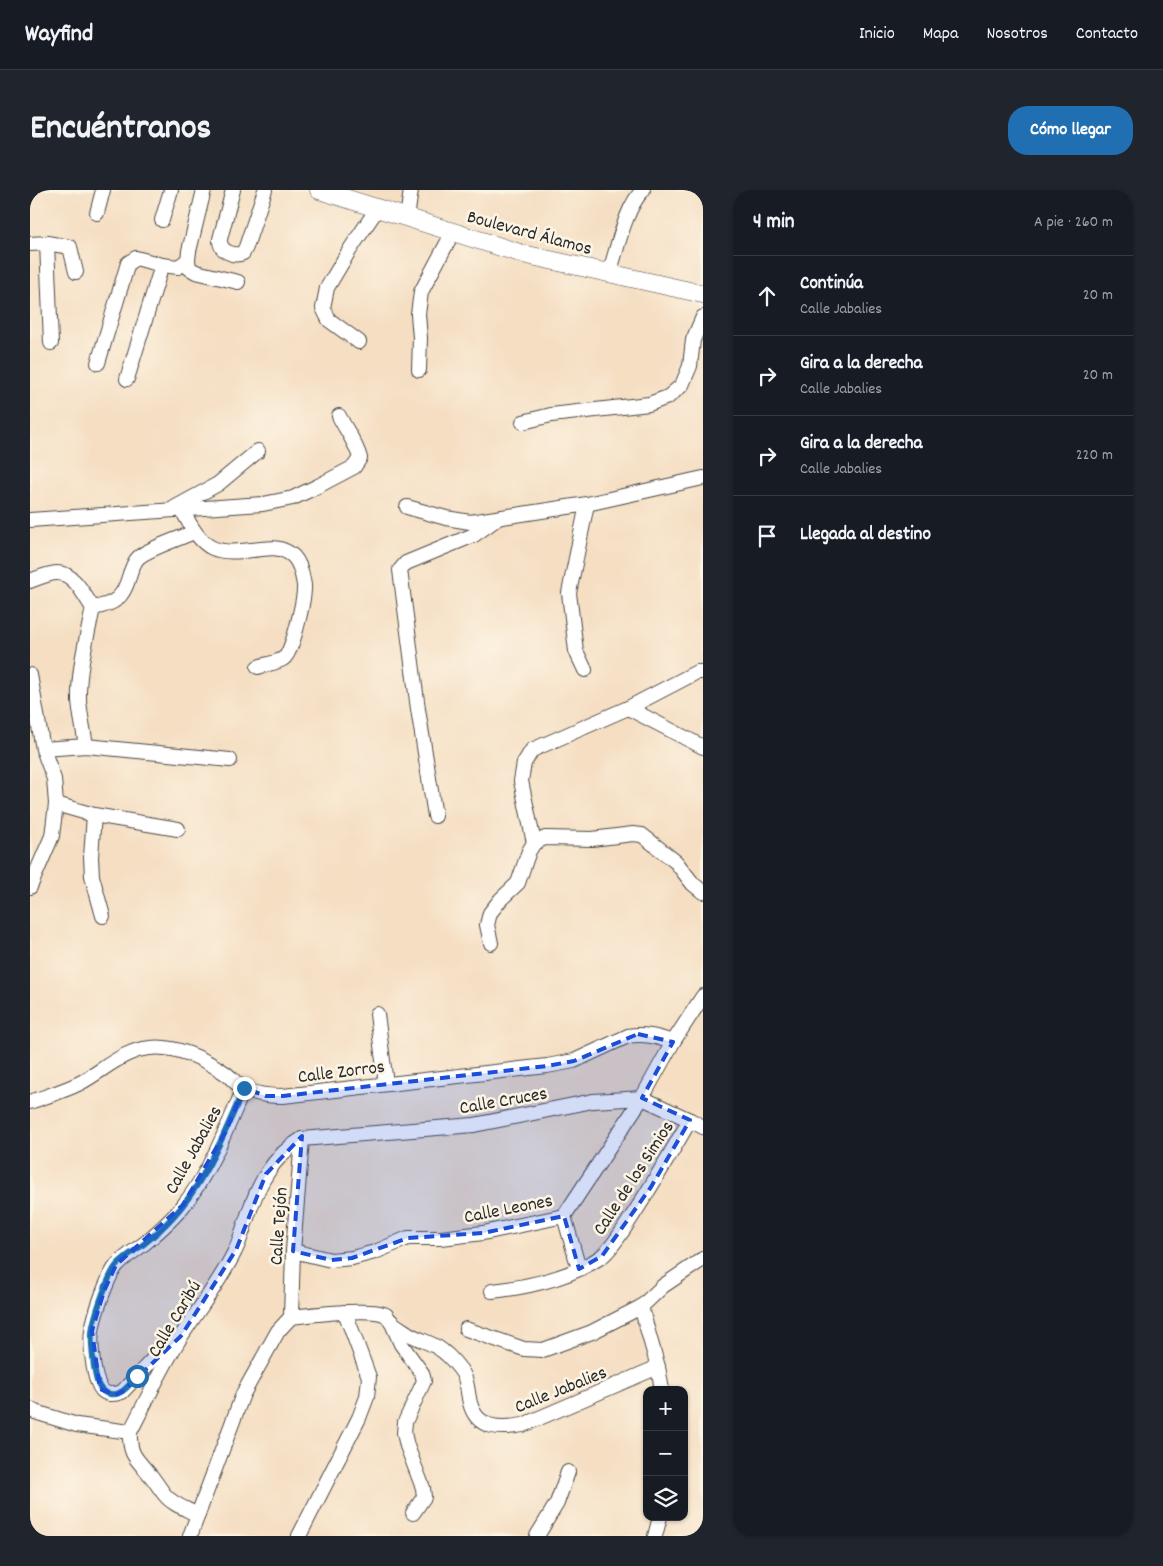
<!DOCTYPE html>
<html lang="es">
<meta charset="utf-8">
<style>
:root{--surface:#171b24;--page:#20242c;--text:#f1f3f6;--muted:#9ea1a6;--line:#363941;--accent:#1f6fb2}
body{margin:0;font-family:Dekko,sans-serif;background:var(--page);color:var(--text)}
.controls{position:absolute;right:15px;bottom:15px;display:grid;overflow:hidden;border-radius:10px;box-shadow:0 1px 4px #0004}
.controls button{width:45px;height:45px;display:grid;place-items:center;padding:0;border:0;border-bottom:1px solid var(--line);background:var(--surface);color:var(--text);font:25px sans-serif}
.stop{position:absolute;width:15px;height:15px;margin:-11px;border:4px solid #1f6fb2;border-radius:50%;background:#fff}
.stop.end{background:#1f6fb2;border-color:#fff;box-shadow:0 1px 5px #0008}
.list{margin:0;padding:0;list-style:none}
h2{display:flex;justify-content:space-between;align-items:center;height:65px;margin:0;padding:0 20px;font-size:21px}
h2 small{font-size:16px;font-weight:400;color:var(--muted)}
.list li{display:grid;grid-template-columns:32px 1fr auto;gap:15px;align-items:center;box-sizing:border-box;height:80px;padding:0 20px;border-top:1px solid var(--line)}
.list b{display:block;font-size:19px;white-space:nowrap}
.list p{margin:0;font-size:16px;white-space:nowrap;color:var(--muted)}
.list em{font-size:16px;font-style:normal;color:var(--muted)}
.icon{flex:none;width:28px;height:28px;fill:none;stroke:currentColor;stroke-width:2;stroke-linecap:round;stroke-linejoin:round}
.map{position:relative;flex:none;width:673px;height:1346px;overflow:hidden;border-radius:20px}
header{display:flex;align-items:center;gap:30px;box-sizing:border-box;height:70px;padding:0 25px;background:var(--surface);border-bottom:1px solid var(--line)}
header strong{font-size:24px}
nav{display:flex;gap:28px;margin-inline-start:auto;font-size:18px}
.intro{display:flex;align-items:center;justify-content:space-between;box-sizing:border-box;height:120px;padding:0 30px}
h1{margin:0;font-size:35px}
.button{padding:12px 22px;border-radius:20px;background:var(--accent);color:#fff;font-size:18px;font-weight:700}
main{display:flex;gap:30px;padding:0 30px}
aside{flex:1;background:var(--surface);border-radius:20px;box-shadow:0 1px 4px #0004}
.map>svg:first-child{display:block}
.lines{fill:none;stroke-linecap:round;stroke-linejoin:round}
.minor-casing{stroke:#494642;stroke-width:16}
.major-casing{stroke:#494642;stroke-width:19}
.minor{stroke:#fff;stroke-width:14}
.major{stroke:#fff;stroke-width:18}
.route{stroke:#1f6fb2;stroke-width:6}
.marked{fill:#1d4ed8;fill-opacity:0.2;stroke:#1d4ed8;stroke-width:4;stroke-dasharray:10 6;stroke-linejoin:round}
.labels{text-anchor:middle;stroke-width:5;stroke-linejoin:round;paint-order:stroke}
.street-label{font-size:19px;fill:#2b2b2b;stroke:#fcf5e5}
</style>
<header>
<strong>Wayfind</strong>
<nav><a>Inicio</a><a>Mapa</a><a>Nosotros</a><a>Contacto</a></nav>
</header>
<div class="intro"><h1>Encuéntranos</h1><a class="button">Cómo llegar</a></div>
<main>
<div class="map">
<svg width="673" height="1346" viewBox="0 0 673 1346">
<rect width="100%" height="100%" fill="#fcf5e5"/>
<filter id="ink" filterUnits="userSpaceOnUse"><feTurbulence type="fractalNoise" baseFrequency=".02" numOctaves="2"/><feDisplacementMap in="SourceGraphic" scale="10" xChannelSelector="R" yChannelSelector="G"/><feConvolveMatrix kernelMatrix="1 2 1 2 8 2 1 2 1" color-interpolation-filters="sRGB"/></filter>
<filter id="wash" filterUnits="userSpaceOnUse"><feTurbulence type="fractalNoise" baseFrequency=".0096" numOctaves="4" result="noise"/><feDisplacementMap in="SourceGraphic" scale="20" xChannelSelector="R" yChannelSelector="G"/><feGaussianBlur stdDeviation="1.12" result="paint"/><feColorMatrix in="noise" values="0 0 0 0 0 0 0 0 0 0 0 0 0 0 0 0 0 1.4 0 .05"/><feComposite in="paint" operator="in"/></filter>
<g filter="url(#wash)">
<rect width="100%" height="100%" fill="#f5dec2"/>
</g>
<g filter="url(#ink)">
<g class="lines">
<defs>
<g id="minor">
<path d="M 174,0 L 159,61 L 158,70 L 159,78 L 166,82 L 208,92"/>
<path d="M 203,0 L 190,49 C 189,61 203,67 213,63 L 216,57 L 235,0"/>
<path d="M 67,23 L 73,0"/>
<path d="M 377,28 L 381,0"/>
<path d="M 132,30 L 141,0"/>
<path d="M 17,53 L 21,153"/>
<path d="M 0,54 L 17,53 L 40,57 L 46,82"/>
<path d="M 579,84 C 587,60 595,18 613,0"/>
<path d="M 329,152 L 299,130 L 293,118 L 297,98 L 319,61 L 347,19"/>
<path d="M 68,173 L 98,73 L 106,68 L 132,75"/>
<path d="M 389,180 L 390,148 L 388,124 L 391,102 L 423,42"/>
<path d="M 97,189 L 132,75 L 148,77 L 158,70"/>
<path d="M 493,232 L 521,225 L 619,214 L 638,207 L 652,195 L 660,176 L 663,150 L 673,127"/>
<path d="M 377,317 L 416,328 L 440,332 L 557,314 L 673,288"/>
<path d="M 144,318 L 188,294 L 228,261"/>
<path d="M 152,320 C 175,363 183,365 231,359 C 240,358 249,357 257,362 C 269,367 272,383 274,395 C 275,406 263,462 254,468 C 248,473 236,474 228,477"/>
<path d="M 0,330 L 233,314 L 263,308 L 288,296 L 324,277 L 330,268 C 326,253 316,240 309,226"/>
<path d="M 0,391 C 8,388 19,383 27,383 C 45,383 54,406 63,418"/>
<path d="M 555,480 L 546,461 L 539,403 L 557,314"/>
<path d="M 0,485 L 13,559 L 24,589 L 26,614 L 22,646 L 0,697"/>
<path d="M 598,518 L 673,557"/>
<path d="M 56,556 C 54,541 50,525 49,510 C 48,481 57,447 63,418 C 85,414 93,408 99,387 C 101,381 103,374 107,369 C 114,360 151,348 164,342"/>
<path d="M 13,559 L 56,556 L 200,570"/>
<path d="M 26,614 L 64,625 L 148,639"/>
<path d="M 64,625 L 61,667 L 62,686 L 73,726"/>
<path d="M 405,626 L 388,519 L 370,380 L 376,373 L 444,345 L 468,328"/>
<path d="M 504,653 L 491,591 L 494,573 L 502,560 L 598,518 L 667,482 L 673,482"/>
<path d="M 461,753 L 457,735 L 460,723 L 471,709 L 488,693 L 499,661 L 504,653 L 515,648 L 562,649 L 603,644 L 612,645 L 646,672 L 663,694 L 673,702"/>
<path d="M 347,824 L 356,894"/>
<path d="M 0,912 C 17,906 34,901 50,893 C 73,881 93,860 120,858 C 147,855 174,869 195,883 C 201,887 206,894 213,898 C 225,905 239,906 253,906 L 517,876 L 544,871 L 598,846 C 615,843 627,847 643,852"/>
<path d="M 534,1026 L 549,1079"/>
<path d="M 263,1061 L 301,1070 L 322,1068 L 345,1062 L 378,1048 L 411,1048 L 453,1043 L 534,1026 L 612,908 L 643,852 L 673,806"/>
<path d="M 462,1101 C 499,1097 539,1088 571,1067 C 582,1059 593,1040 601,1028 C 622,996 641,963 660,930"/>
<path d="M 611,1117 L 628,1177 L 632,1200"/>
<path d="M 261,1127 C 278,1125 343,1117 356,1125 C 356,1125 360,1130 360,1131 C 366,1136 373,1140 379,1144 C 388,1149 398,1152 407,1157 C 415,1162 423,1170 429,1178 C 438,1188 437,1201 440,1213 C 447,1240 471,1239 493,1235 L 628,1177"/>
<path d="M 261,1127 L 263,1061 L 272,949"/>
<path d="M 361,1131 L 371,1154 L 392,1183 L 394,1191 L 375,1232 L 374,1243 L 377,1256 L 393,1298 L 394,1307 L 383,1323"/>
<path d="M 436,1139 L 494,1159 L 513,1160 L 562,1142 L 611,1117 L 633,1096 L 673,1069"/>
<path d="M 145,1151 L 124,1168 L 92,1202 C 81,1206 72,1205 68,1193 C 63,1183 60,1152 62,1141 C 64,1126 78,1084 88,1074 C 96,1066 106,1060 115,1053 C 128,1042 142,1030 153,1016 C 179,984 198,936 214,898"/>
<path d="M 0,1219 L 5,1222 L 47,1235 L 100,1242 C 117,1210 132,1176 152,1145 C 170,1117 191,1090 205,1061 C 210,1051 213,1039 217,1028 C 227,997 242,966 272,949 L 444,935 L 563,911 L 612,908 L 660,930 L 673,937"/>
<path d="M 100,1242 C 99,1266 107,1269 121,1286 C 126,1292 130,1299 135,1305 C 143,1315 157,1319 168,1325"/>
<path d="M 160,1346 L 213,1204 L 248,1141 L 261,1127"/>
<path d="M 269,1346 L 329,1228 L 337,1207 L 339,1187 L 315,1122"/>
<path d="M 507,1346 L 527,1313 L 538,1282"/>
<path d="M 625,1346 L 630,1327"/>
</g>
<path id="major" d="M 289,0 L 493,64 L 673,104"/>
</defs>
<use href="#minor" class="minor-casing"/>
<use href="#major" class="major-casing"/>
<use href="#minor" class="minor"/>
<use href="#major" class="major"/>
</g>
</g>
<g class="lines" filter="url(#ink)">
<path class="route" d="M 107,1186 C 99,1195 92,1206 80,1204 C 67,1202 66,1188 64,1177 C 63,1166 61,1154 62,1143 C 63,1129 78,1085 87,1075 C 94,1067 105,1061 114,1054 C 135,1037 153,1018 167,995 C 186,965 200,931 214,898"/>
</g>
<path class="marked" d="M 608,844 L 643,852 L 612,908 L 660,930 L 621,997 L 572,1066 L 549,1079 L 534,1026 L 453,1043 L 378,1048 L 322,1068 L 301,1070 L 263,1061 L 272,946 L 236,984 L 206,1060 L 151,1146 L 92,1202 L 85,1205 L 70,1199 L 62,1141 L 74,1101 L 86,1075 L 153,1015 L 196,941 L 214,898 L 236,906 L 253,906 L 517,876 L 544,871 Z"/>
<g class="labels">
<g class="street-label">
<text transform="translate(500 41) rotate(15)" y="7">Boulevard Álamos</text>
<text transform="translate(311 880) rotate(-7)" y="7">Calle Zorros</text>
<text transform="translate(473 909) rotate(-10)" y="7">Calle Cruces</text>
<text transform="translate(162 959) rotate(-61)" y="7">Calle Jabalies</text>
<text transform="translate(602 987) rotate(-57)" y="7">Calle de los Simios</text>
<text transform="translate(478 1017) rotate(-11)" y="7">Calle Leones</text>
<text transform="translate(247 1036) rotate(-86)" y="7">Calle Tejón</text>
<text transform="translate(143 1128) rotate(-59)" y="7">Calle Caribú</text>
<text transform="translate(530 1198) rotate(-22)" y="7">Calle Jabalies</text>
</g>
</g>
</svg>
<div class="controls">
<button>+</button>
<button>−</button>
<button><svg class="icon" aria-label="layers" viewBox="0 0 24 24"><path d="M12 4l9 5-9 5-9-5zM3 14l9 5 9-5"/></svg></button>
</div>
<div class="stop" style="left:107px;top:1186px"></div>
<div class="stop end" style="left:214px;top:898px"></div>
</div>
<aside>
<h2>4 min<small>A pie · 260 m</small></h2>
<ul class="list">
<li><svg class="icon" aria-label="ahead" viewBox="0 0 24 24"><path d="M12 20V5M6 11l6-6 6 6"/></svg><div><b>Continúa</b><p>Calle Jabalies</p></div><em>20 m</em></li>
<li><svg class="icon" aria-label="right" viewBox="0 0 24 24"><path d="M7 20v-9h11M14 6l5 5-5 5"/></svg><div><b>Gira a la derecha</b><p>Calle Jabalies</p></div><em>20 m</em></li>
<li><svg class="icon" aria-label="right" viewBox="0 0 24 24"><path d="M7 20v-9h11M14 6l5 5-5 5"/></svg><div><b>Gira a la derecha</b><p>Calle Jabalies</p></div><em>220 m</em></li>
<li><svg class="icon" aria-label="arrive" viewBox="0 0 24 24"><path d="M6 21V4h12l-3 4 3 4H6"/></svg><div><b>Llegada al destino</b></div></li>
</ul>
</aside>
</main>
